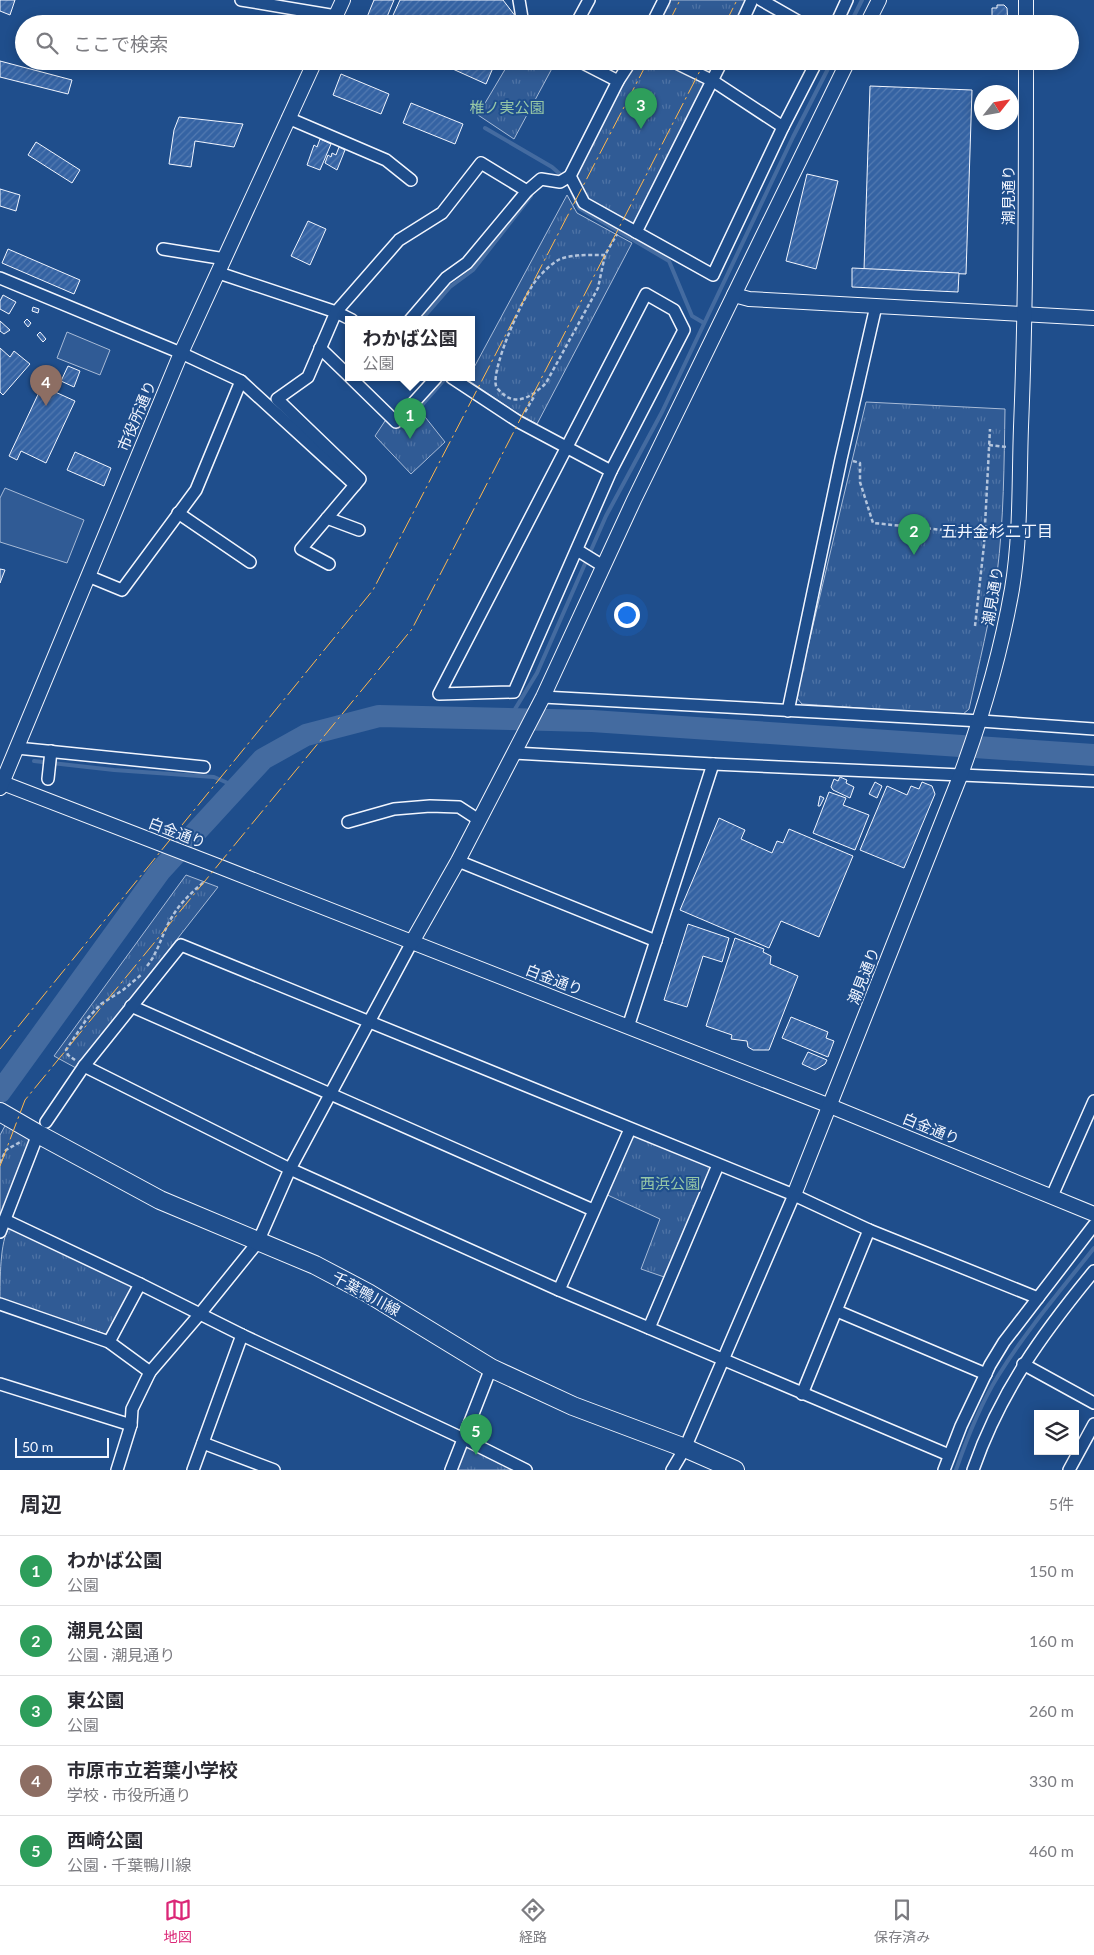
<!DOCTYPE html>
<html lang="ja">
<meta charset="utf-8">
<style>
:root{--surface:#fff;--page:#f7f7f7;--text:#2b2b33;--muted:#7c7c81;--line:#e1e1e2;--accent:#db2777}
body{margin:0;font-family:Lato,"Noto Sans JP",sans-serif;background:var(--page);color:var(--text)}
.controls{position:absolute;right:15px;bottom:15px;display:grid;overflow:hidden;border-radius:0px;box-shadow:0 2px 12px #0003}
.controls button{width:45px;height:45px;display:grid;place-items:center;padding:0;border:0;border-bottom:1px solid var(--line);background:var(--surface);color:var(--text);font:25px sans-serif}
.compass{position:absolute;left:974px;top:85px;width:45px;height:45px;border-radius:50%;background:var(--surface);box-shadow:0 2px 12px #0003;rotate:59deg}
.scale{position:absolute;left:15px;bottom:12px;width:94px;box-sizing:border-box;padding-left:5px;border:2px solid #f2f6ff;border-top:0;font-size:14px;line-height:18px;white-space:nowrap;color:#f2f6ff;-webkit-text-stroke:4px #1f4e8c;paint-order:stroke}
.you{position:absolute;left:626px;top:614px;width:18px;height:18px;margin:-12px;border:4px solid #fff;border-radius:50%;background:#1a73e8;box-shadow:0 0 0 8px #1a73e833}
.badge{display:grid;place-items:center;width:32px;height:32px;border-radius:50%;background:var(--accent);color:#fff;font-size:16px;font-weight:700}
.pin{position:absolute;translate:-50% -41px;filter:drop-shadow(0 1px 2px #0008)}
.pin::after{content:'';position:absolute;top:26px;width:18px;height:15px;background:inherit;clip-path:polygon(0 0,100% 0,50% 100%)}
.popup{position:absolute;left:345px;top:316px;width:130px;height:65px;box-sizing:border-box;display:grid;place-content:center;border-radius:0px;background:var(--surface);filter:drop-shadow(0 1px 4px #0005);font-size:16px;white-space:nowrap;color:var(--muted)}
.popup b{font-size:19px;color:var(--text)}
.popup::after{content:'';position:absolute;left:50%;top:100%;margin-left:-10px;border:10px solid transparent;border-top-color:var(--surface)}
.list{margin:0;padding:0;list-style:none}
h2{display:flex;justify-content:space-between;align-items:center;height:65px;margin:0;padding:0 20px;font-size:21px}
h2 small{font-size:16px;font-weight:400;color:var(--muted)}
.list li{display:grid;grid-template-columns:32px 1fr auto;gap:15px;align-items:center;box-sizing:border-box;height:70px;padding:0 20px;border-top:1px solid var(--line)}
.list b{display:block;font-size:19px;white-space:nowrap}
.list p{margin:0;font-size:16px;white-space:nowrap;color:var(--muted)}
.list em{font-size:16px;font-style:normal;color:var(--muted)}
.icon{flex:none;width:28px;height:28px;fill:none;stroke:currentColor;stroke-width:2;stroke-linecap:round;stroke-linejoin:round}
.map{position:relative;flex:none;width:1094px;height:1470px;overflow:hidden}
.search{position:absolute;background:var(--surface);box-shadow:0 2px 12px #0003;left:15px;right:15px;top:15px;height:55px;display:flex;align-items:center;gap:12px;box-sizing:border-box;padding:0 18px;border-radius:28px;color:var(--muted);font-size:19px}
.sheet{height:415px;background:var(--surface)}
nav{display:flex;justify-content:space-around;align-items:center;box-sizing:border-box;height:70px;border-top:1px solid var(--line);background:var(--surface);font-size:14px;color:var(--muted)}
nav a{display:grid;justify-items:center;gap:2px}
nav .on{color:var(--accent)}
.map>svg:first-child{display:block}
.park{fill:url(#park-tufts);stroke:#a8bbd7}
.pitch{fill:#305b95;stroke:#a8bbd7}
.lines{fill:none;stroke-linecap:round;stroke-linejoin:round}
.stream{stroke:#446ba0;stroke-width:4}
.river{stroke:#446ba0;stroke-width:22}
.building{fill:url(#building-hatch);stroke:#f2f6ff}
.minor-casing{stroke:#f2f6ff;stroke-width:14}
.tertiary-casing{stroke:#f2f6ff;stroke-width:16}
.primary-casing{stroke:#f2f6ff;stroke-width:20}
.path{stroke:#b3c4dc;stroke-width:2.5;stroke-dasharray:4 2.5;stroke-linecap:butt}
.minor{stroke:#1f4e8c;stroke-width:11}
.tertiary{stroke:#1f4e8c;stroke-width:14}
.primary{stroke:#1f4e8c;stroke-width:18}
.power{stroke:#ffb74d;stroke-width:1;stroke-dasharray:18 4 2.5 4;stroke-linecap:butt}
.labels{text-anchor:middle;stroke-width:4;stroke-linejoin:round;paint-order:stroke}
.park-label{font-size:15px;fill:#97c8a6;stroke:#1f4e8c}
.street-label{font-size:15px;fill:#f2f6ff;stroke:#1f4e8c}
.neighbourhood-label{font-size:16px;fill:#f2f6ff;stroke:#1f4e8c}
</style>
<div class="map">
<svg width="1094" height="1470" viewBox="0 0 1094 1470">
<defs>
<pattern id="park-tufts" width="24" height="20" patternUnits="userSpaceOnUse" patternTransform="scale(1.25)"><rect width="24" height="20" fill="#305b95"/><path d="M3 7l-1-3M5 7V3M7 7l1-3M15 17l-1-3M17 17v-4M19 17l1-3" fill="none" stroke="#4e73a5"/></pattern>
<pattern id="building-hatch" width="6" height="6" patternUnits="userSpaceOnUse" patternTransform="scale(1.25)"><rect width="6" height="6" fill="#3563a3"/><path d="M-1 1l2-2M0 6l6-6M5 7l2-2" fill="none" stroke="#537ab1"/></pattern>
</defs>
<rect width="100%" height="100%" fill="#1f4e8c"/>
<g class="park">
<path d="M 664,0 L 752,0 L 741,24 L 652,24 Z"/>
<path d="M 510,61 L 556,61 L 514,139 L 478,115 Z"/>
<path d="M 631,61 L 722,61 L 636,232 L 584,203 L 570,176 Z"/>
<path d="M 567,195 L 577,213 L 632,243 L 537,424 L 517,413 L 468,380 L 471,378 L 471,373 Z"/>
<path d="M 866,402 L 1005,409 C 1004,464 1004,519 997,574 C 990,619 979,664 969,709 L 962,715 L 802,704 L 796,697 Z"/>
<path d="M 414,403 L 445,442 L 411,474 L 375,436 L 389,415 L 396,422 Z"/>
<path d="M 186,875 L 218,887 L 76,1068 L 54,1056 Z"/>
<path d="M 6,1124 L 33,1137 L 0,1219 L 0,1135 Z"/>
<path d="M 630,1129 L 718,1165 L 670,1279 L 641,1269 L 660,1219 L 601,1192 Z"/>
<path d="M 9,1228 L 129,1284 L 132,1289 L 110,1332 L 105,1334 L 0,1299 C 0,1281 0,1240 9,1228 Z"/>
<path d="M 464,1439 L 525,1470 L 451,1470 Z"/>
</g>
<g class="pitch">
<path d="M 67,332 L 110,350 L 100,375 L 57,358 Z"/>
<path d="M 5,488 L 84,520 L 67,563 L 0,542 L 0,498 Z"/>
</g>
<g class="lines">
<g class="stream">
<path d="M 850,24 L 862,0"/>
<path d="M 485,128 L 552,167 L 560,174"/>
<path d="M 572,192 L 579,208 L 669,261 L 692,316 L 704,323"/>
<path d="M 427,320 L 423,318 L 450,287 L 473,270 L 531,196"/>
<path d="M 422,405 L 444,380"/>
<path d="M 509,719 L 537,673 L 606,516 L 662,412 L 793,137 L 832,61"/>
<path d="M 34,761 L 114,770 L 214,777 L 237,787"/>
<path d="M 956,1470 C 967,1438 980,1405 998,1376 C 1026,1331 1061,1290 1094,1248"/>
</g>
<path class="river" d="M 0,1092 L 160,871 L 263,759 L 306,735 L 379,716 L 592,721 L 1094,755"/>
</g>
<g class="building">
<path d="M 0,0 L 15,0 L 10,15 L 0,11 Z"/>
<path d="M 374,0 L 394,0 L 384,24 L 365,22 Z"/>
<path d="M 400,0 L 503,0 L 516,17 L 513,24 L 389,24 Z"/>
<path d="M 997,5 L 1004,5 L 1007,8 L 1008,24 L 992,24 L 992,8 L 997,8 Z"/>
<rect x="946" y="21" width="37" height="3"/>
<path d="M 0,61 L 72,80 L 68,94 L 0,77 Z"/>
<path d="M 435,61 L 496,61 L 486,84 Z"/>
<path d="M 341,74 L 389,94 L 381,114 L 333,95 Z"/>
<path d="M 870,86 L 972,90 L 966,274 L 864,270 Z"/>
<path d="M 411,103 L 463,124 L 455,144 L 403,123 Z"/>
<path d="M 179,117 L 243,124 L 234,147 L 195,141 L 191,167 L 169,164 L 174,130 Z"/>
<path d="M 320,139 L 331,144 L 320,170 L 307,165 L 314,145 L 317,147 Z"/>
<path d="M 36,142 L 80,170 L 72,183 L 28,155 Z"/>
<path d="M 339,147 L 345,150 L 337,170 L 325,163 L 328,155 L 331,157 L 332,153 L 336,155 Z"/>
<path d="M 807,174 L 838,181 L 816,269 L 786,261 Z"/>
<path d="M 0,189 L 20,195 L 16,211 L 0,206 Z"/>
<path d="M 308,221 L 326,229 L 310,265 L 291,256 Z"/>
<path d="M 8,249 L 80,280 L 74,294 L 2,263 Z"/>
<path d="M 852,268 L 959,273 L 958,292 L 852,287 Z"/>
<path d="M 3,295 L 16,302 L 9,314 L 0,309 L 0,301 Z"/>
<path d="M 33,307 L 39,309 L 38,313 L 32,311 Z"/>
<path d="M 27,319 L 31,323 L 28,327 L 24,322 Z"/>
<path d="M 0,321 L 10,330 L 4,334 L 0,331 Z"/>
<path d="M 40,332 L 46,339 L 43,342 L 37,335 Z"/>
<path d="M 0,348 L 10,357 L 14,351 L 30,364 L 3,395 L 0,392 Z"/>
<path d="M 68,366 L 80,371 L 74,387 L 61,381 Z"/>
<path d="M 42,386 L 75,401 L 46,463 L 21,451 L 17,460 L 9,456 Z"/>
<path d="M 75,452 L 111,468 L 104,486 L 67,470 Z"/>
<path d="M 0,569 L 5,570 L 0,583 Z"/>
<path d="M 840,777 L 847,780 L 846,783 L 854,787 L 850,798 L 833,790 L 831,787 L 834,779 L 838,781 Z"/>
<path d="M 875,782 L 882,786 L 877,798 L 869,794 Z"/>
<path d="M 922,782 L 932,786 L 935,794 L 904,868 L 860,850 L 887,786 L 907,795 L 911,786 L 919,789 Z"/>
<path d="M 829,792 L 846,798 L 843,805 L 869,815 L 855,850 L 813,833 Z"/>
<path d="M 820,796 L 824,798 L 820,806 L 818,806 Z"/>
<path d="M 719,818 L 745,830 L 741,839 L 772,853 L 777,841 L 783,843 L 789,829 L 853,856 L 819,937 L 781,921 L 769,948 L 680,910 Z"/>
<path d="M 688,924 L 729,938 L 722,962 L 703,956 L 687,1007 L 664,1000 Z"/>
<path d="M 735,938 L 764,949 L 763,952 L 771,956 L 770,964 L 798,976 L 769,1050 L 753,1050 L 748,1047 L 747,1041 L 731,1039 L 732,1035 L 706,1026 Z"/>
<path d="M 791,1017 L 828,1032 L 826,1038 L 834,1041 L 828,1057 L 782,1038 Z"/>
<path d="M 808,1052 L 827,1060 L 825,1064 L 815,1070 L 802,1064 Z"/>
</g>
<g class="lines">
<defs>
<g id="minor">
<path d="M 241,0 L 336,16"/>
<path d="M 519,0 L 523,24"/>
<path d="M 761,0 L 803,24"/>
<path d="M 576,24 L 589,0"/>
<path d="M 652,24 L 664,0"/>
<path d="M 741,24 L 752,0"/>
<path d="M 836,24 L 847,0"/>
<path d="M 579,61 L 618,81"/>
<path d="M 672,61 L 713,81 L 783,127"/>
<path d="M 288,118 L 386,160 L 411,180"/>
<path d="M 570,176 L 584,203 L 713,275 L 783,127 L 817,61"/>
<path d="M 636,232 L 722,61"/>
<path d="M 163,249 L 225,259"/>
<path d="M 219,273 L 336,312 L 352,320"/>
<path d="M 0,278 L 181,353 L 241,381 L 355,485"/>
<path d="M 646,294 L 674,310 L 684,330 L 611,471 L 514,692 L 439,694 Z"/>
<path d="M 410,320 L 446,278 L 467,263 L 527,191 L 541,179 L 560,182 L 570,176 L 618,81 L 631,61"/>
<path d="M 320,348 L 349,376"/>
<path d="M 351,378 L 396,422 L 436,378"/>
<path d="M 452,378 L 519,422 L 611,471"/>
<path d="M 178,513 L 250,562"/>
<path d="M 327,518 L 359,530"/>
<path d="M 577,550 L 603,566"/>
<path d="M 329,564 L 301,549 L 360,479 L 277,399 L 308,377 L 336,312 L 399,240 L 442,213 L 481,163 L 527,191"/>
<path d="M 88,576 L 122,590 L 196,490 L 241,381"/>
<path d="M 543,697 L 981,721 L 1094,729"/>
<path d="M 788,711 L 841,459 L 876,306"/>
<path d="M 17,748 L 204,767"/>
<path d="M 514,753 L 713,764 L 1094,781"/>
<path d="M 48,779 L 51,751"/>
<path d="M 348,822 L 394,809 L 430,806 L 459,807 L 479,820"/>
<path d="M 458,861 L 656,941"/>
<path d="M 131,1006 L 593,1210"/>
<path d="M 628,1027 L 713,764"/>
<path d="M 84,1066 L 290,1169 L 559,1290 L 949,1455"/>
<path d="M 46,1122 L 84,1066 L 181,945 L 794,1195 L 869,1230 L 1038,1298"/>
<path d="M 1052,1196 L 1094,1101"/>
<path d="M 5,1220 L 140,1284 L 242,1335 L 464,1439 L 526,1470"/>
<path d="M 0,1232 L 38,1134"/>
<path d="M 559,1290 L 630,1129"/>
<path d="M 0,1304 L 109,1342 L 150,1372"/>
<path d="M 837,1311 L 986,1374"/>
<path d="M 649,1328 L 718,1165"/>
<path d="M 109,1342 L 140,1284"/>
<path d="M 1023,1364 L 1094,1403"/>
<path d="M 0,1384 L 131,1425"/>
<path d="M 802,1394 L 869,1230"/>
<path d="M 203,1443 L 274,1470"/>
<path d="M 117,1470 L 131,1425 L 132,1409 L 150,1372 L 199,1315 L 258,1242 L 290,1169 L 412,942"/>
<path d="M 193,1470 L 242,1335"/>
<path d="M 451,1470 L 491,1368"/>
<path d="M 672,1470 L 685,1448 L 794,1195"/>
<path d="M 944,1470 L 961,1426 L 990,1365 L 1004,1342 L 1094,1225"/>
<path d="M 973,1470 C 1000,1392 1042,1334 1094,1271"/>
<path d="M 1069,1470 L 1094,1424"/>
</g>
<g id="tertiary">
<path d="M 1026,0 L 1026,24"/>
<path d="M 332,24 L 343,0"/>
<path d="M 867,24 L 879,0"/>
<path d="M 734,295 L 749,299 L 1094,318"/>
<path d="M 0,782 L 218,866 L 830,1106 L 1094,1214"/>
<path d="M 0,788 L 181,353 L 315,61"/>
<path d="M 412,942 L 458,861 L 543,697 L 634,500 L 848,61"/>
<path d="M 794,1195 L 961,774 C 983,714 1001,652 1012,589 C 1021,535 1019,481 1021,427 C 1026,305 1026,183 1026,61"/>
</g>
<path id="primary" d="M 0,1112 L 38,1134 L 160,1200 L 315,1265 L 368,1293 L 491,1368 L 573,1406 L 685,1448 L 735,1470"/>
</defs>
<use href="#minor" class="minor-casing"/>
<use href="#tertiary" class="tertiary-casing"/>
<use href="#primary" class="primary-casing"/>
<g class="path">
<path d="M 605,255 C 591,255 574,254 560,259 C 552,263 542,273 537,279 C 524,294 491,368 496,386 C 497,389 501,392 503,394 C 518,407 535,394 546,383 L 598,288 L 605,255 L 617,234"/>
<path d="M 525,412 L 535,395"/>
<path d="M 989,445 L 1007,447"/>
<path d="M 853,461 L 860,463 L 860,482 L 873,523 L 984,534"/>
<path d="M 975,626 L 984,545 L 990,429"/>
<path d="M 147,966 C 159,951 162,933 172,917 C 180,903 192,892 204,882"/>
<path d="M 75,1060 L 68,1055 L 66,1050 L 86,1020 L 101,1004 L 123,990 L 141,975"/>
<path d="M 0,1163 L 6,1150 L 22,1141"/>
</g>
<use href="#minor" class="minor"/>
<use href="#tertiary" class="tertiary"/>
<use href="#primary" class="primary"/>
<g class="power">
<path d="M 668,24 L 680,0"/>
<path d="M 725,24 L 737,0"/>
<path d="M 0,1049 L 373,590 L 648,61"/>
<path d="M 0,1166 L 25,1100 L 412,629 L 705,61"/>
</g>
</g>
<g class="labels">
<g class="park-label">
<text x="507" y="113">椎ノ実公園</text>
<text x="670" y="1189">西浜公園</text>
</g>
<g class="street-label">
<text transform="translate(1009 195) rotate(-90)" y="5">潮見通り</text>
<text transform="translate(137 416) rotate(-67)" y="5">市役所通り</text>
<text transform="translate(993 596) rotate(-80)" y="5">潮見通り</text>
<text transform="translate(177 833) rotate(21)" y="5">白金通り</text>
<text transform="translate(864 976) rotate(-68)" y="5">潮見通り</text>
<text transform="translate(554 980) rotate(21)" y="5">白金通り</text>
<text transform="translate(931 1129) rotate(22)" y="5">白金通り</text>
<text transform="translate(366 1294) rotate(29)" y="5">千葉鴨川線</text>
</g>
<g class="neighbourhood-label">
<text x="997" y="537">五井金杉二丁目</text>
</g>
</g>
</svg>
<div class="controls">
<button><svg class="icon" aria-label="layers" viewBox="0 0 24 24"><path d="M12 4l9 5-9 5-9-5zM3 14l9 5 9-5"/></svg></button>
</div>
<svg class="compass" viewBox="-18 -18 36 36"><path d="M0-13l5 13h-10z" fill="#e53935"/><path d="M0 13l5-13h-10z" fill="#7c7c81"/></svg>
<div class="scale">50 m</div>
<div class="you"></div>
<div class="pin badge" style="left:410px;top:439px;background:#2e9e5b">1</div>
<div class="popup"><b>わかば公園</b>公園</div>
<div class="pin badge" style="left:914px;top:555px;background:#2e9e5b">2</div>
<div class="pin badge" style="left:641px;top:129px;background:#2e9e5b">3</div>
<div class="pin badge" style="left:46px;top:406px;background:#8d6e63">4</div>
<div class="pin badge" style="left:476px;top:1455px;background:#2e9e5b">5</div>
<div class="search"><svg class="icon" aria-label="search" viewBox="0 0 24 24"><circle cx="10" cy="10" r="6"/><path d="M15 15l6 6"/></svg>ここで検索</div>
</div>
<section class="sheet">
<h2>周辺<small>5件</small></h2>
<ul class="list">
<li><span class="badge" style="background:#2e9e5b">1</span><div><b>わかば公園</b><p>公園</p></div><em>150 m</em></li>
<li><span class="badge" style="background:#2e9e5b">2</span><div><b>潮見公園</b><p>公園 · 潮見通り</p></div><em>160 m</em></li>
<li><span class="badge" style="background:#2e9e5b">3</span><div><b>東公園</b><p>公園</p></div><em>260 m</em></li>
<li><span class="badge" style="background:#8d6e63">4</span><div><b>市原市立若葉小学校</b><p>学校 · 市役所通り</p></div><em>330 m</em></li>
<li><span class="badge" style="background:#2e9e5b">5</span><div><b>西崎公園</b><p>公園 · 千葉鴨川線</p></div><em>460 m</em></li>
</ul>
</section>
<nav>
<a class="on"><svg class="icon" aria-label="map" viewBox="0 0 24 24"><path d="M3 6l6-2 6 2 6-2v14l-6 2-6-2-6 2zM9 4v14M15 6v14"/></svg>地図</a>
<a><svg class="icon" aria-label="directions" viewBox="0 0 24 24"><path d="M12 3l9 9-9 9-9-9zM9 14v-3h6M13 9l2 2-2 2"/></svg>経路</a>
<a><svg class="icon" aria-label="saved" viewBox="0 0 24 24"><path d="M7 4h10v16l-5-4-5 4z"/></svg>保存済み</a>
</nav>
